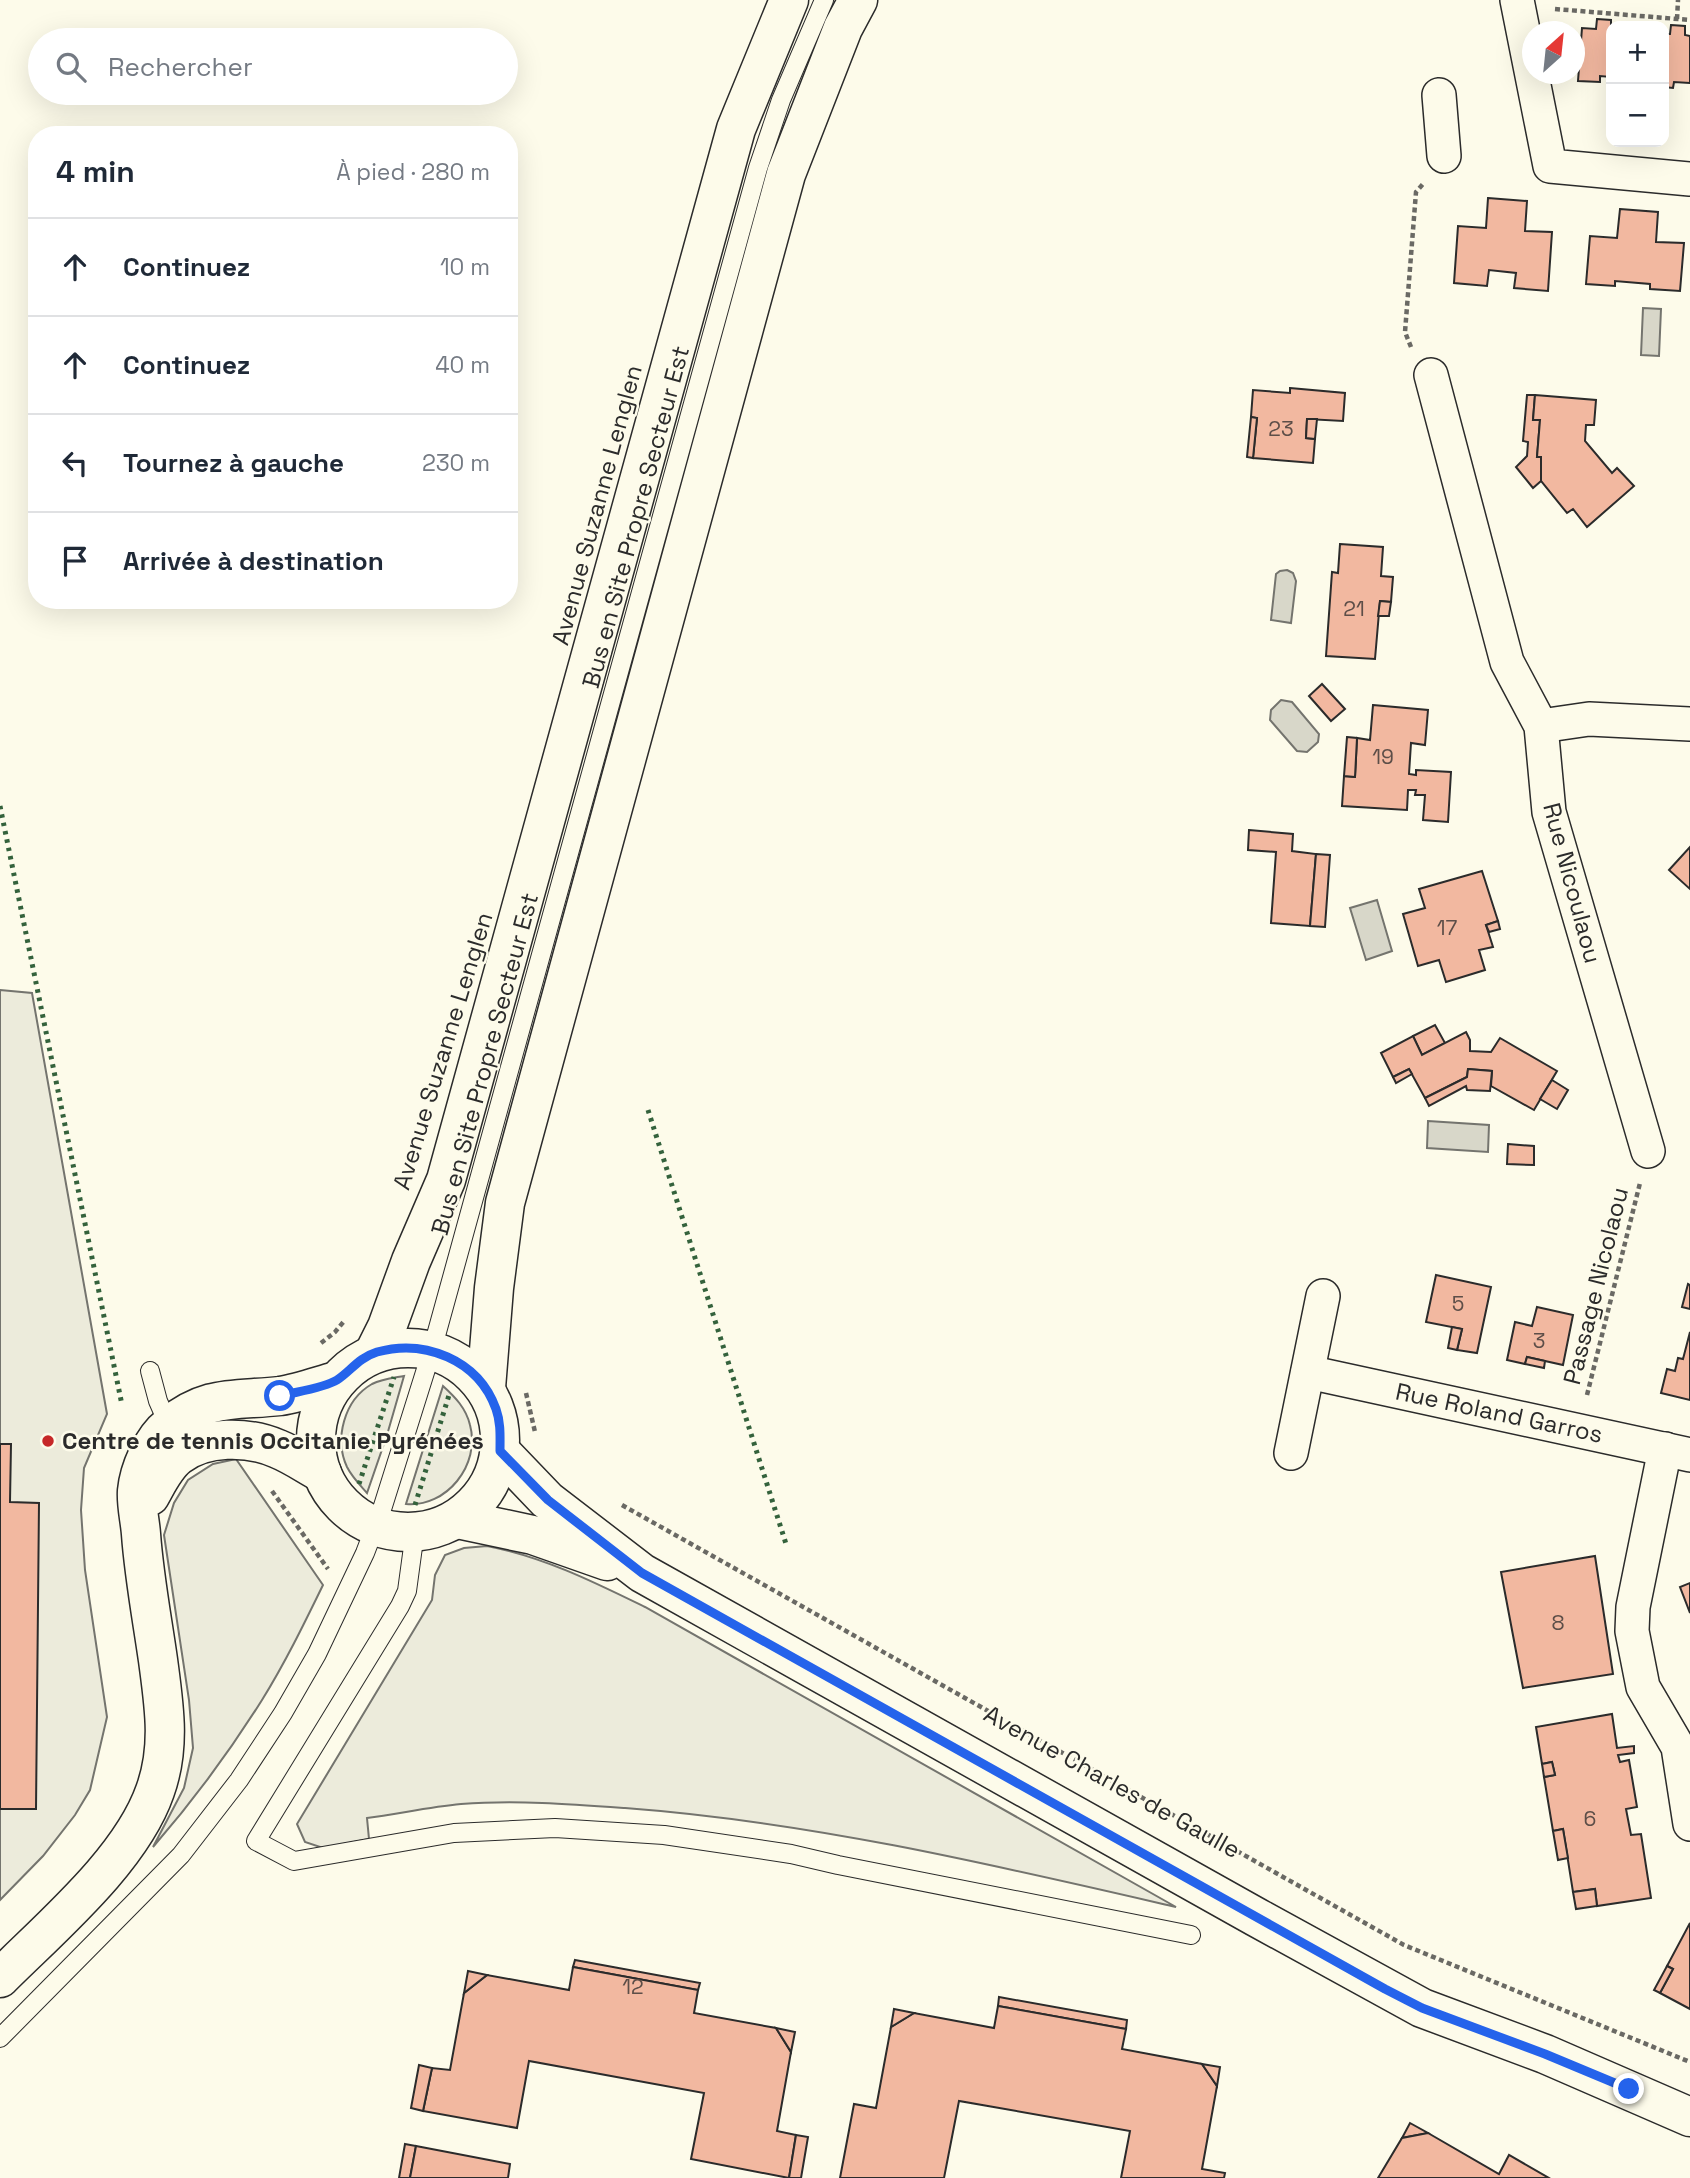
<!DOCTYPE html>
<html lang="fr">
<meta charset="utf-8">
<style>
:root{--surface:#fff;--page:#f6f6f7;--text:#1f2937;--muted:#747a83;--line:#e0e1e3}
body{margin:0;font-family:"Space Grotesk",sans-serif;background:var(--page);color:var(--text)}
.controls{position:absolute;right:21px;top:21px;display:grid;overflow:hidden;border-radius:14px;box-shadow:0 7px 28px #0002}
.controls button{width:63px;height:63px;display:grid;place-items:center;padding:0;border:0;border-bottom:2px solid var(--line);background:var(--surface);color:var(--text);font:35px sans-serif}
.compass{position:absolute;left:1522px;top:21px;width:63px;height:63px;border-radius:50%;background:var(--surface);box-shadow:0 7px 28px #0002;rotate:27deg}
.stop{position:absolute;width:21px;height:21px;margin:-16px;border:5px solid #2563eb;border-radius:50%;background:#fff}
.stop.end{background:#2563eb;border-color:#fff;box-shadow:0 2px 7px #0008}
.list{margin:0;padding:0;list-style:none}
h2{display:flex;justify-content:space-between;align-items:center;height:91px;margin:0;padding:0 28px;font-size:30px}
h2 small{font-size:23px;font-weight:400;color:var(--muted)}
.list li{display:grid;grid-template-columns:46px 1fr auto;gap:21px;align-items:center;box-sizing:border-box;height:98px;padding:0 28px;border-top:2px solid var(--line)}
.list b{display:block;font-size:26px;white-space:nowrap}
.list em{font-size:23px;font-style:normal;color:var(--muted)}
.icon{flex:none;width:38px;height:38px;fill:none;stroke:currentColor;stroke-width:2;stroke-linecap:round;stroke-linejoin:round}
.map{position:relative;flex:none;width:1690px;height:2178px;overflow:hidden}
.search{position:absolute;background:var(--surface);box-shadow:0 7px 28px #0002;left:28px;top:28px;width:490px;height:77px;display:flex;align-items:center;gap:18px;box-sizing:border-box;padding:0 24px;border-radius:38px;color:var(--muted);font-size:26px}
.panel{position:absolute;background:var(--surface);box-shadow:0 7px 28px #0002;left:28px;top:126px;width:490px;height:483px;border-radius:28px}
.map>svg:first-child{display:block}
.green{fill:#ecebdb;stroke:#74746e;stroke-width:2}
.water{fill:#d8d7c9;stroke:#74746e;stroke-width:2}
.building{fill:#f2b8a0;stroke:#2b2b2b;stroke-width:2}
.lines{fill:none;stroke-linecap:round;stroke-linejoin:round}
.service-casing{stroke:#2b2b2b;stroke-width:20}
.minor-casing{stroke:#2b2b2b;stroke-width:36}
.tertiary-casing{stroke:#2b2b2b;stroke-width:41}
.path{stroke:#6a6964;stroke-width:4.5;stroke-dasharray:5 3.5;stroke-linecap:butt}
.service{stroke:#fdfbea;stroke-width:18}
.minor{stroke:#fdfbea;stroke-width:33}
.tertiary{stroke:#fdfbea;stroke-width:38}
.hedge{stroke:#34623c;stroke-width:5;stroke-dasharray:3.5 5;stroke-linecap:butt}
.route{stroke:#2563eb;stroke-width:9}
.poi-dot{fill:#c62828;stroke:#fdfbea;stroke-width:2.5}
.labels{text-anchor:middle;stroke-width:5;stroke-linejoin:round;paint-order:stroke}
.number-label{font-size:21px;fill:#5d4e48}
.street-label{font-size:24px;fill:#2b2b2b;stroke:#fdfbea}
.poi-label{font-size:24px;font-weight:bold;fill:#2b2b2b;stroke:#fdfbea;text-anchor:start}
</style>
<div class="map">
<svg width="1690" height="2178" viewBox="0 0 1690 2178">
<rect width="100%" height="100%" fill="#fdfbea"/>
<g class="green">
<path d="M 0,990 L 32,993 L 107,1414 L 84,1468 L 81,1510 L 85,1570 L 107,1717 L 90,1790 L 75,1815 L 43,1856 L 0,1900 Z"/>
<path d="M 404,1376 L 387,1435 L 367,1493 C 360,1485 352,1477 347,1467 C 334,1439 344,1400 372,1384 C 382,1379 393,1378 404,1376 Z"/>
<path d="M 443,1386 C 455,1397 466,1408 470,1425 C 481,1465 446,1508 406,1504 Z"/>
<path d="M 236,1459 L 323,1585 C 304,1624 285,1663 262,1700 C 230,1751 193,1801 153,1847 L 184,1788 L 193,1748 L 189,1700 L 164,1535 L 174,1503 L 188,1480 L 213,1464 Z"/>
<path d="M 487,1546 C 544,1557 594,1582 645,1607 L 1176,1907 C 994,1865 812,1822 625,1808 C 570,1804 516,1800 461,1804 C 429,1807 398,1814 367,1818 L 369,1839 L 323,1848 L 305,1842 L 297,1824 L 432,1600 L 435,1575 L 445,1555 L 464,1548 Z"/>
</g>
<g class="water">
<path d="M 1643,308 L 1661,309 L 1659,356 L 1641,355 Z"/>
<path d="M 1287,570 L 1293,573 L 1296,581 L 1291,623 L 1271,620 L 1276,574 L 1280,571 Z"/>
<path d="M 1281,700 L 1292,702 L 1319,734 L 1318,742 L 1307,752 L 1297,751 L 1270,720 L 1271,710 Z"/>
<path d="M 1377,900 L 1392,951 L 1366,960 L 1350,908 Z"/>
<path d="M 1428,1121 L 1489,1125 L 1488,1152 L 1427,1148 Z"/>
</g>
<g class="building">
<path d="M 1597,19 L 1611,20 L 1611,77 L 1600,76 L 1600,82 L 1578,81 L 1582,28 L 1596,29 Z"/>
<path d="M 1671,25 L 1685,26 L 1685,35 L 1690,36 L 1690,83 L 1674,82 L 1673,88 L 1664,87 L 1664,34 L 1670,34 Z"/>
<path d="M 1488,198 L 1527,201 L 1525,231 L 1552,232 L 1548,291 L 1514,288 L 1516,273 L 1489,270 L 1487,286 L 1454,283 L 1458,226 L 1486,228 Z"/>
<path d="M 1620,209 L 1658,212 L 1656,242 L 1684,243 L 1680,291 L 1650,289 L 1650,284 L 1615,281 L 1615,286 L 1586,284 L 1590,236 L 1617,238 Z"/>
<path d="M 1290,388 L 1345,393 L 1343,421 L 1307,419 L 1306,438 L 1315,439 L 1313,463 L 1253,458 L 1257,418 L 1251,417 L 1253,390 L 1290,393 Z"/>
<path d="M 1527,395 L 1535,395 L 1533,420 L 1540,420 L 1537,457 L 1541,457 L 1541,481 L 1533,488 L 1516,467 L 1527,456 L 1528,442 L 1523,441 Z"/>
<path d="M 1535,395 L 1596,400 L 1594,425 L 1586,425 L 1585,441 L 1612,473 L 1617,468 L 1634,486 L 1587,527 L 1573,509 L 1567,513 L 1541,481 L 1541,457 L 1537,457 L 1540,420 L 1533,420 Z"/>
<path d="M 1251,417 L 1257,418 L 1253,458 L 1247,457 Z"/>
<path d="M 1307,419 L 1317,419 L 1315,439 L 1306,438 Z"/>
<path d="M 1340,544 L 1383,547 L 1381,576 L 1393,577 L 1391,602 L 1380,601 L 1375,659 L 1326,656 L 1332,572 L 1338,573 Z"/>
<path d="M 1380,601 L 1391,602 L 1389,616 L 1378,616 Z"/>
<path d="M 1322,684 L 1345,709 L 1331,721 L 1309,696 Z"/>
<path d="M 1373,705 L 1428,710 L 1425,745 L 1411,743 L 1409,774 L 1416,775 L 1416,770 L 1451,772 L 1448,822 L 1423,820 L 1425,795 L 1415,795 L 1416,790 L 1408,790 L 1407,810 L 1342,806 L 1344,776 L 1355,777 L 1357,738 L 1370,740 Z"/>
<path d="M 1347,737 L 1357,738 L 1355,777 L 1344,776 Z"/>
<path d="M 1249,830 L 1293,834 L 1292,851 L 1316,854 L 1310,926 L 1271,923 L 1276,852 L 1248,850 Z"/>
<path d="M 1690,847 L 1690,889 L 1669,870 Z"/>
<path d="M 1316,854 L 1330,855 L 1325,927 L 1310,926 Z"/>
<path d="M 1482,871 L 1498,921 L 1486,925 L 1493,947 L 1479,950 L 1485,970 L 1446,982 L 1439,960 L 1418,966 L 1403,914 L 1425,908 L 1419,889 Z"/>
<path d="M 1498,921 L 1500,929 L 1489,932 L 1486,925 Z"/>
<path d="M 1435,1025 L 1445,1043 L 1422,1055 L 1413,1036 Z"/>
<path d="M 1466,1032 L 1470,1040 L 1470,1051 L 1491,1052 L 1500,1038 L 1557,1071 L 1534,1110 L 1491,1086 L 1492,1071 L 1468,1069 L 1467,1077 L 1425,1098 L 1409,1069 L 1393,1077 L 1381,1053 L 1413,1036 L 1422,1055 Z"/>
<path d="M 1409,1069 L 1412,1074 L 1396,1083 L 1393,1077 Z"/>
<path d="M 1468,1069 L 1492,1071 L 1490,1091 L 1467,1090 L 1466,1086 L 1429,1106 L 1425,1098 L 1467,1077 Z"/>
<path d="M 1552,1080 L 1568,1090 L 1557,1109 L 1540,1099 Z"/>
<path d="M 1508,1144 L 1534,1146 L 1534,1165 L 1507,1164 Z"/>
<path d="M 1436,1275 L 1491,1287 L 1477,1353 L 1457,1350 L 1462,1329 L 1426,1322 Z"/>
<path d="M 1688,1284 L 1690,1285 L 1690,1309 L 1682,1307 Z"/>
<path d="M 1537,1307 L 1573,1315 L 1563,1365 L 1527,1357 L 1525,1364 L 1507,1360 L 1515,1322 L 1532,1326 Z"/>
<path d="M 1452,1327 L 1462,1329 L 1457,1350 L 1448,1348 Z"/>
<path d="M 1690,1332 L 1690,1400 L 1661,1393 L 1667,1369 L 1675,1371 L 1678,1358 L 1683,1359 Z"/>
<path d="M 1527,1357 L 1545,1361 L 1544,1368 L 1525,1364 Z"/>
<path d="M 0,1444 L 11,1444 L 10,1502 L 39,1503 L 36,1809 L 0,1809 Z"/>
<path d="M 1595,1556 L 1613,1674 L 1523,1688 L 1501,1572 Z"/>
<path d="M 1690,1583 L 1690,1613 L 1680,1587 Z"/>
<path d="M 1612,1714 L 1617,1748 L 1634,1746 L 1634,1753 L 1618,1755 L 1620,1762 L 1629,1760 L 1637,1807 L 1626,1809 L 1631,1835 L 1641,1834 L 1651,1898 L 1597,1906 L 1595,1889 L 1573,1892 L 1563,1829 L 1553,1831 L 1544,1777 L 1555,1775 L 1552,1762 L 1542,1764 L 1536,1727 Z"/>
<path d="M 1552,1762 L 1555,1775 L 1544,1777 L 1542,1764 Z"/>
<path d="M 1563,1829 L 1568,1858 L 1558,1860 L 1553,1831 Z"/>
<path d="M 1595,1889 L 1597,1906 L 1576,1909 L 1573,1892 Z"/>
<path d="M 1690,1923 L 1690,2009 L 1660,1993 L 1673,1969 L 1667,1966 Z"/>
<path d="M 575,1960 L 700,1983 L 698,1990 L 573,1967 Z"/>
<path d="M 1667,1966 L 1673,1969 L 1660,1993 L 1654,1990 Z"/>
<path d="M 573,1967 L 698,1990 L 694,2013 L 776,2028 L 791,2052 L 777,2131 L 796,2135 L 789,2178 L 691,2159 L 704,2093 L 529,2061 L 517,2128 L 423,2111 L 432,2068 L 450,2070 L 464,1993 L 487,1975 L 569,1990 Z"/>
<path d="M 468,1971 L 487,1975 L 464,1993 Z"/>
<path d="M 999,1997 L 1127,2020 L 1126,2029 L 998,2006 Z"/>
<path d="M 998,2006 L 1126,2029 L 1122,2049 L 1202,2064 L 1217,2086 L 1202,2169 L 1225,2173 L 1224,2178 L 1121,2178 L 1130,2131 L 959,2101 L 944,2178 L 840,2178 L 854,2104 L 876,2108 L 891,2027 L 914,2013 L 994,2028 Z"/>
<path d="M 894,2009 L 914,2013 L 891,2027 Z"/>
<path d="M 776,2028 L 795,2032 L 791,2052 Z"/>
<path d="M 1202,2064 L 1220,2067 L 1217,2086 Z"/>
<path d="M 419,2065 L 432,2068 L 423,2111 L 411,2108 Z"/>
<path d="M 1410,2123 L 1428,2133 L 1402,2138 Z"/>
<path d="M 1428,2133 L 1499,2174 L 1509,2155 L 1549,2178 L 1378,2178 L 1402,2138 Z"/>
<path d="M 796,2135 L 808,2137 L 801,2178 L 789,2178 Z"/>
<path d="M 405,2144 L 416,2146 L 410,2178 L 399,2178 Z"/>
<path d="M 416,2146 L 510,2164 L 508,2178 L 410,2178 Z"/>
</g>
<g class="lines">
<defs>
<g id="service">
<path d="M 150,1371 L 158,1401 L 169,1426"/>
<path d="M 415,1532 L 407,1591 L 400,1606 L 256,1841 L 294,1861 L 454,1833 L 555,1828 L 664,1835 L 791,1854 L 838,1865 L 1191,1935"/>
<path d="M 0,2038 L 181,1855 L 239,1780 L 283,1713 L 317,1654 L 365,1553 L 383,1506 L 432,1350 L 758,168 L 781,100 L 824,0"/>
</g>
<g id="minor">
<path d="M 1517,0 L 1550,166 L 1690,179"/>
<path d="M 1439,95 L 1444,156"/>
<path d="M 1431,375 L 1507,662 L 1541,726 L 1549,812 L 1648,1151"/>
<path d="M 1541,726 L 1589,719 L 1690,724"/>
<path d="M 1308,1372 L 1690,1455"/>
<path d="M 1665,1449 L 1633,1607 L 1632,1631 L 1643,1687 L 1678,1747 L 1690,1824"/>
<path d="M 1291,1453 L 1323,1296"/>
</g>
<g id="tertiary">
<circle cx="408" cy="1440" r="92"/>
<path d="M 374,1353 L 387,1327 L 411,1261 L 446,1180 L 736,129 L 789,0"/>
<path d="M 486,1388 L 494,1288 L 505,1203 L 786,174 L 843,28 L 858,0"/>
<path d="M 500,1451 L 547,1500 L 642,1573 L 1256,1917 L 1422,2008 L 1545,2054 L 1690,2117"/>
<path d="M 150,1496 C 158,1482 165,1466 178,1456 C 205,1435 248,1436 278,1449 C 293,1455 307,1465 322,1473"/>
<path d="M 457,1519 L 533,1535 L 607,1561"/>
<path d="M 0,1978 C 51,1927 131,1860 155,1791 C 171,1747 164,1705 158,1660 C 152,1618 144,1576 141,1534 C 140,1520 136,1505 137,1491 C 139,1470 152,1439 169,1426 C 208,1394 235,1401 280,1396 C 299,1393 318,1386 336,1381"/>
</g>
</defs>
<use href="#service" class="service-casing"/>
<use href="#minor" class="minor-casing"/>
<use href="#tertiary" class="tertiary-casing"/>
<g class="path">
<path d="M 1555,9 L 1690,20"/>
<path d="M 1677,19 L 1678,0"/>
<path d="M 1411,347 L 1405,332 L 1416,192 L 1423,184"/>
<path d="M 321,1343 L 335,1332 L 345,1320"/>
<path d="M 526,1393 L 535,1432"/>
<path d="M 1587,1395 L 1640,1183"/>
<path d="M 272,1491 L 328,1569"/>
<path d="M 622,1505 L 1404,1945 L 1690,2062"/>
</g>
<use href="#service" class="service"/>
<use href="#minor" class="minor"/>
<use href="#tertiary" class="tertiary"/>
<g class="hedge">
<path d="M 0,806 L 122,1405"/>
<path d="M 648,1110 L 787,1547"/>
<path d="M 359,1484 L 394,1377"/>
<path d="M 415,1505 L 450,1392"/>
</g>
</g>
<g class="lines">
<path class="route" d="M 280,1396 C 295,1392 324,1388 337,1380 C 351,1371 358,1358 377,1352 C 424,1339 478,1359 496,1409 C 501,1423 500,1437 500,1451 L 548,1500 L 642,1573 L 1385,1989 L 1422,2008 L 1545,2054 L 1629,2089"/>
</g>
<circle class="poi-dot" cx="48" cy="1441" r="7"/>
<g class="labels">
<g class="number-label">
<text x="1281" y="436">23</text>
<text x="1354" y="616">21</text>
<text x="1383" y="764">19</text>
<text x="1447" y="935">17</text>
<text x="1458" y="1311">5</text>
<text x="1539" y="1348">3</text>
<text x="1558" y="1630">8</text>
<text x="1590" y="1826">6</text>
<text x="633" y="1994">12</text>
</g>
<g class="street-label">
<text transform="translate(597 505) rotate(-75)" y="8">Avenue Suzanne Lenglen</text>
<text transform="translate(636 517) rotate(-75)" y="8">Bus en Site Propre Secteur Est</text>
<text transform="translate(1572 883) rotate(75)" y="8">Rue Nicoulaou</text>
<text transform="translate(443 1051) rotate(-73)" y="8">Avenue Suzanne Lenglen</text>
<text transform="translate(485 1064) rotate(-75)" y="8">Bus en Site Propre Secteur Est</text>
<text transform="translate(1596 1286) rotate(-76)" y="8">Passage Nicolaou</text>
<text transform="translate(1499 1413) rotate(12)" y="8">Rue Roland Garros</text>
<text transform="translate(1112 1782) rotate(29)" y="8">Avenue Charles de Gaulle</text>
</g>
<g class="poi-label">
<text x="62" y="1449">Centre de tennis Occitanie Pyrénées</text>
</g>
</g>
</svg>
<div class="controls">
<button>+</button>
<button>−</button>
</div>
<svg class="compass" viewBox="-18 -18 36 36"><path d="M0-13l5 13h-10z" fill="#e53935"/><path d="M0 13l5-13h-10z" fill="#747a83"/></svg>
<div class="stop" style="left:280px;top:1396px"></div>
<div class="stop end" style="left:1629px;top:2089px"></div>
<div class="search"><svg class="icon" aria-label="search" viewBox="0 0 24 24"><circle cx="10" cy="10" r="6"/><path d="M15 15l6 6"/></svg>Rechercher</div>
<section class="panel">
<h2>4 min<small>À pied · 280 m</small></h2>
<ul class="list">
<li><svg class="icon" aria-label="ahead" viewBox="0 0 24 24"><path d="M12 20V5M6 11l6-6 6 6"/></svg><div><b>Continuez</b></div><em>10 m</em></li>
<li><svg class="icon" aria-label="ahead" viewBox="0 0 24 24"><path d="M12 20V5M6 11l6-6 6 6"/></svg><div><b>Continuez</b></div><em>40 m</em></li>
<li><svg class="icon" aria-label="left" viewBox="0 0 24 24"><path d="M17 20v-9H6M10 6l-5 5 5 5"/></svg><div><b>Tournez à gauche</b></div><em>230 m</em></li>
<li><svg class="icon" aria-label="arrive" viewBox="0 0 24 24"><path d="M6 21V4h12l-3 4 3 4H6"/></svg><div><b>Arrivée à destination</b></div></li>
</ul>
</section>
</div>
